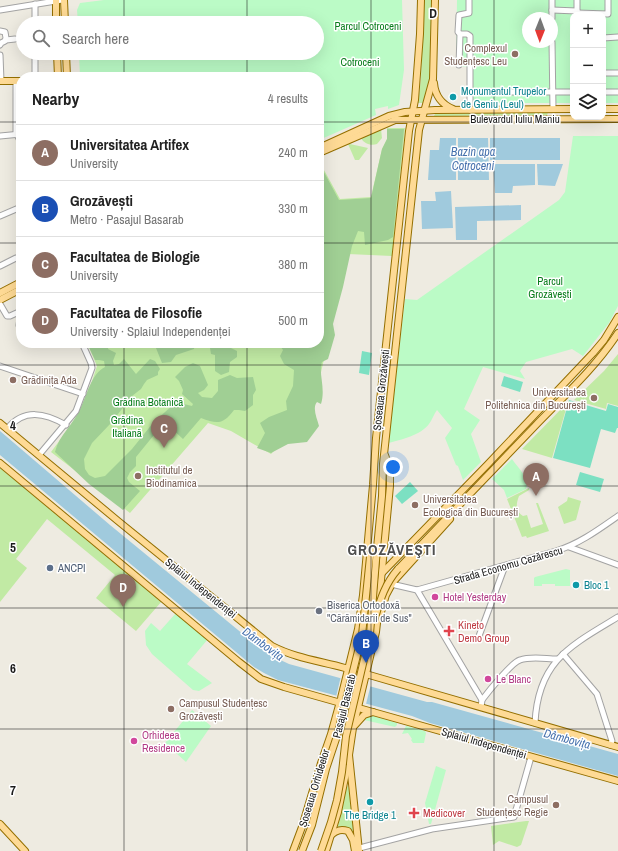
<!DOCTYPE html>
<meta charset="utf-8">
<style>
:root{--surface:#fff;--page:#f6f6f6;--text:#222;--muted:#767676;--line:#e0e0e0;--accent:#d93025}
body{margin:0;font-family:"Archivo Narrow",sans-serif;background:var(--page);color:var(--text)}
.controls{position:absolute;right:12px;top:12px;display:grid;overflow:hidden;border-radius:8px;box-shadow:0 4px 16px #0002}
.controls button{width:36px;height:36px;display:grid;place-items:center;padding:0;border:0;border-bottom:1px solid var(--line);background:var(--surface);color:var(--text);font:20px sans-serif}
.compass{position:absolute;left:522px;top:12px;width:36px;height:36px;border-radius:50%;background:var(--surface);box-shadow:0 4px 16px #0002;rotate:181deg}
.you{position:absolute;left:393px;top:467px;width:14px;height:14px;margin:-10px;border:3px solid #fff;border-radius:50%;background:#1a73e8;box-shadow:0 0 0 6px #1a73e833}
.badge{display:grid;place-items:center;width:26px;height:26px;border-radius:50%;background:var(--accent);color:#fff;font-size:13px;font-weight:700}
.pin{position:absolute;translate:-50% -33px;filter:drop-shadow(0 1px 2px #0008)}
.pin::after{content:'';position:absolute;top:21px;width:14px;height:12px;background:inherit;clip-path:polygon(0 0,100% 0,50% 100%)}
.list{margin:0;padding:0;list-style:none}
h2{display:flex;justify-content:space-between;align-items:center;height:52px;margin:0;padding:0 16px;font-size:17px}
h2 small{font-size:13px;font-weight:400;color:var(--muted)}
.list li{display:grid;grid-template-columns:26px 1fr auto;gap:12px;align-items:center;box-sizing:border-box;height:56px;padding:0 16px;border-top:1px solid var(--line)}
.list b{display:block;font-size:15px;white-space:nowrap}
.list p{margin:0;font-size:13px;white-space:nowrap;color:var(--muted)}
.list em{font-size:13px;font-style:normal;color:var(--muted)}
.icon{flex:none;width:22px;height:22px;fill:none;stroke:currentColor;stroke-width:2;stroke-linecap:round;stroke-linejoin:round}
.map{position:relative;flex:none;width:618px;height:851px;overflow:hidden}
.search{position:absolute;background:var(--surface);box-shadow:0 4px 16px #0002;left:16px;top:16px;width:308px;height:44px;display:flex;align-items:center;gap:10px;box-sizing:border-box;padding:0 14px;border-radius:22px;color:var(--muted);font-size:15px}
.panel{position:absolute;background:var(--surface);box-shadow:0 4px 16px #0002;left:16px;top:72px;width:308px;height:276px;border-radius:16px}
.map>svg:first-child{display:block}
.grass{fill:#c1eaa4}
.forest{fill:#a0cf94}
.park{fill:#bbfbc6;fill-rule:evenodd}
.pitch{fill:#7ce0c2}
.water{fill:#a0cadd}
.pier{fill:#eeebe1}
.lines{fill:none;stroke-linecap:round;stroke-linejoin:round}
.minor-casing{stroke:#a3a3a3;stroke-width:7}
.major-casing{stroke:#946f00;stroke-width:8}
.minor{stroke:#fff;stroke-width:5}
.major{stroke:#feda95;stroke-width:6}
.major-bridge-casing{stroke:#946f00;stroke-width:8;stroke-linecap:butt}
.major-bridge{stroke:#feda95;stroke-width:6}
.grid{fill:none;stroke:#1c1c1c;stroke-width:1;stroke-opacity:0.55}
.education-dot{fill:#8d6e63;stroke:#fff;stroke-width:1.5}
.culture-dot{fill:#0f9aa8;stroke:#fff;stroke-width:1.5}
.service-dot{fill:#5c6f8a;stroke:#fff;stroke-width:1.5}
.hotel-dot{fill:#d1479c;stroke:#fff;stroke-width:1.5}
.worship-dot{fill:#6b7280;stroke:#fff;stroke-width:1.5}
.health-dot{fill:#e0444e;stroke:#fff;stroke-width:1.5}
.labels{text-anchor:middle;stroke-width:3;stroke-linejoin:round;paint-order:stroke}
.park-label{font-size:11px;fill:#087c1b;stroke:#fff}
.education-label{font-size:11px;fill:#785e54;stroke:#fff;text-anchor:start}
.culture-label{font-size:11px;fill:#0d838f;stroke:#fff;text-anchor:start}
.street-label{font-size:11px;fill:#1c1c1c;stroke:#fff}
.service-label{font-size:11px;fill:#4e5e75;stroke:#fff;text-anchor:start}
.hotel-label{font-size:11px;fill:#b23c85;stroke:#fff;text-anchor:start}
.worship-label{font-size:11px;fill:#5b616d;stroke:#fff;text-anchor:start}
.health-label{font-size:11px;fill:#be3a42;stroke:#fff;text-anchor:start}
.water-label{font-size:12px;font-style:italic;fill:#4671ad;stroke:#fff}
.district-label{font-size:15px;font-weight:bold;letter-spacing:1px;fill:#4f4f4f;stroke:#fff}
.grid-label{font-size:13px;text-anchor:middle;font-weight:bold;fill:#1c1c1c;stroke:#fff;stroke-width:3;stroke-linejoin:round;paint-order:stroke}
</style>
<div class="map">
<svg width="618" height="851" viewBox="0 0 618 851">
<rect width="100%" height="100%" fill="#eeebe1"/>
<g class="grass">
<path d="M 423,0 L 432,0 L 430,76 L 429,86 L 424,103 L 418,103 L 421,78 Z"/>
<path d="M 548,113 L 547,115 L 434,116 L 435,114 Z"/>
<path d="M 387,128 L 405,128 L 392,256 L 348,254 L 306,438 L 289,435 L 271,454 L 231,431 L 208,423 L 130,513 L 51,452 L 83,409 L 97,366 L 87,343 L 319,343 L 319,161 L 340,199 L 371,197 L 382,149 L 387,139 Z"/>
<path d="M 381,129 L 382,138 L 377,144 C 371,146 364,144 361,138 Z"/>
<path d="M 348,144 L 350,144 L 368,148 L 359,160 L 355,160 Z"/>
<path d="M 618,354 L 618,406 L 607,403 L 606,409 L 574,400 L 604,371 Z"/>
<path d="M 568,402 L 552,458 L 522,449 Z"/>
<path d="M 0,468 L 162,601 L 136,631 L 96,598 L 115,575 L 47,519 L 16,559 L 27,568 L 0,602 Z"/>
<path d="M 529,488 L 529,490 L 519,496 C 516,504 515,511 523,516 L 527,515 L 531,528 L 543,524 L 536,503 L 538,503 L 549,531 L 527,538 L 526,536 L 522,537 L 507,499 Z"/>
<path d="M 568,497 L 581,501 L 576,520 L 564,524 L 558,507 L 567,501 Z"/>
<path d="M 347,785 L 349,789 L 354,835 L 341,827 L 337,828 Z"/>
<path d="M 526,821 L 529,821 L 521,845 L 517,847 L 499,841 L 493,845 L 491,826 Z"/>
</g>
<g class="forest">
<path d="M 387,129 L 404,129 L 393,237 L 388,240 L 365,245 L 364,232 L 358,231 L 352,246 L 343,287 L 333,324 L 335,335 L 328,359 L 322,362 C 318,373 326,388 321,404 L 317,402 C 312,408 317,418 319,426 L 307,442 L 288,444 L 271,453 L 257,448 L 265,433 L 260,423 L 269,417 L 287,410 L 286,401 L 293,386 L 294,370 L 284,364 L 280,356 L 283,350 L 278,343 L 319,343 L 319,163 L 339,200 L 371,198 L 382,149 L 387,139 Z"/>
<path d="M 87,343 L 109,343 L 108,349 L 116,353 L 113,361 L 114,365 L 119,364 L 124,359 L 136,374 L 150,359 L 155,361 L 160,369 L 158,372 L 158,375 L 147,380 L 144,384 L 141,389 L 132,396 L 111,423 L 92,443 L 84,459 L 85,469 L 89,475 L 95,478 L 105,476 L 132,449 L 153,423 L 176,402 L 192,406 L 193,404 L 182,394 L 183,390 L 179,381 L 175,377 L 185,367 L 193,363 L 200,366 L 208,385 L 204,390 L 198,393 L 202,397 L 212,398 L 218,391 L 218,380 L 230,375 L 237,378 L 253,377 L 256,390 L 253,395 L 253,405 L 245,411 L 239,410 L 234,410 C 223,425 217,424 201,418 L 183,439 L 171,428 L 165,425 L 158,430 L 136,457 L 136,466 L 130,472 L 127,478 L 129,482 L 140,491 L 123,510 L 89,484 L 55,452 C 59,435 73,425 80,409 C 87,395 91,374 105,367 L 104,361 L 99,360 L 95,360 Z"/>
<path d="M 154,343 L 158,343 L 158,345 L 167,346 L 172,345 L 172,343 L 195,343 L 194,349 L 176,355 L 171,362 L 162,363 Z"/>
<path d="M 206,343 L 225,343 L 229,347 L 237,351 L 237,357 L 230,362 L 229,372 L 221,375 L 215,371 L 215,355 L 211,354 L 210,348 Z"/>
</g>
<g class="park">
<path d="M 104,0 L 402,0 L 404,70 L 399,105 L 388,109 L 388,106 L 375,109 L 376,115 L 319,140 L 319,77 L 80,77 L 79,53 L 317,53 L 317,23 L 78,23 L 77,10 L 80,3 Z"/>
<path d="M 457,0 L 618,0 L 618,103 L 603,103 L 603,15 L 573,15 L 573,103 L 468,103 L 468,67 L 456,66 ZM 528,18 L 552,18 L 552,42 L 528,42 Z"/>
<path d="M 573,136 L 618,136 L 618,306 L 609,323 L 583,356 L 572,349 L 526,362 L 520,371 L 525,379 L 483,367 L 464,409 L 480,420 L 471,434 L 481,462 L 463,480 L 458,466 L 456,465 L 445,438 L 452,428 L 437,410 C 434,414 432,420 429,424 C 421,435 401,440 388,443 L 405,299 L 417,300 L 559,200 L 565,192 Z"/>
<path d="M 512,459 C 518,468 530,478 526,489 L 507,498 L 504,490 L 492,479 Z"/>
<path d="M 566,569 L 570,570 L 570,586 L 555,586 L 555,584 L 542,584 L 542,586 L 534,586 L 534,578 L 535,577 Z"/>
<path d="M 176,613 L 208,639 L 187,664 L 212,683 L 199,691 L 193,690 L 152,654 L 146,645 L 145,631 L 151,623 L 160,631 Z"/>
<path d="M 192,710 L 211,726 L 186,762 L 165,743 Z"/>
<path d="M 373,716 L 397,723 L 397,725 L 395,727 L 364,720 L 368,717 Z"/>
<path d="M 406,726 L 425,731 L 426,733 L 424,743 L 413,743 L 411,740 L 412,739 L 408,733 L 402,734 Z"/>
<path d="M 436,766 L 446,770 L 431,824 L 429,824 L 425,803 Z"/>
</g>
<g class="pitch">
<path d="M 362,351 L 372,353 L 369,375 L 359,373 Z"/>
<path d="M 504,376 L 523,382 L 520,392 L 501,386 Z"/>
<path d="M 569,400 L 606,411 L 608,404 L 618,407 L 618,428 L 617,428 L 615,433 L 601,429 L 590,468 L 553,458 Z"/>
<path d="M 580,472 L 604,479 L 600,492 L 576,485 Z"/>
<path d="M 410,482 L 418,491 L 402,504 L 395,496 Z"/>
</g>
<g class="water">
<path d="M 440,138 L 456,138 L 456,180 L 428,180 L 430,150 L 439,150 Z"/>
<path d="M 458,138 L 488,138 L 489,180 L 458,180 Z"/>
<rect x="490" y="138" width="70" height="22"/>
<path d="M 493,164 L 535,164 L 535,185 L 513,186 L 512,193 L 495,193 Z"/>
<path d="M 537,164 L 563,164 L 555,186 L 538,185 Z"/>
<path d="M 451,191 L 453,228 L 422,229 L 421,201 L 436,201 L 435,192 Z"/>
<path d="M 521,205 L 521,220 L 477,221 L 477,240 L 456,240 L 455,207 Z"/>
<path d="M 0,431 L 110,525 L 260,648 L 272,656 L 289,664 L 427,702 L 432,702 L 618,754 L 618,776 L 430,723 L 412,716 L 278,680 L 264,673 L 254,667 L 0,455 Z"/>
</g>
<path class="pier" d="M 341,676 L 371,684 L 366,704 L 336,697 Z"/>
<g class="lines">
<defs>
<g id="minor">
<path d="M 469,0 L 469,13 L 459,15 L 458,32 L 460,34 L 467,34 L 470,36 L 470,110"/>
<path d="M 552,0 L 552,18"/>
<path d="M 577,0 L 577,14"/>
<path d="M 35,4 L 35,23"/>
<path d="M 0,10 L 62,0"/>
<path d="M 552,10 L 577,11"/>
<path d="M 577,13 L 608,14 L 608,0"/>
<path d="M 0,31 L 5,32 L 6,38 L 5,41 L 1,43 L 0,45"/>
<path d="M 603,38 L 618,37"/>
<path d="M 6,40 L 15,39"/>
<path d="M 552,42 L 553,109"/>
<path d="M 35,53 L 35,77"/>
<path d="M 0,55 L 1,81"/>
<path d="M 459,65 L 460,34"/>
<path d="M 603,73 L 618,73"/>
<path d="M 16,81 L 16,132 L 21,143"/>
<path d="M 470,92 L 573,92"/>
<path d="M 603,92 L 618,92"/>
<path d="M 0,136 L 21,134"/>
<path d="M 0,216 L 21,207"/>
<path d="M 0,266 L 16,258"/>
<path d="M 0,304 L 7,316 L 10,316 L 21,311"/>
<path d="M 19,325 L 21,312"/>
<path d="M 0,366 L 83,394"/>
<path d="M 7,429 C 24,408 45,413 66,425"/>
<path d="M 39,455 L 76,411 L 92,368 L 91,363 L 82,343"/>
<path d="M 569,547 L 618,565"/>
<path d="M 391,584 L 417,590 L 556,551 C 579,544 598,530 618,516"/>
<path d="M 417,590 L 482,700 L 481,707"/>
<path d="M 479,636 L 505,566"/>
<path d="M 563,654 L 597,694 L 612,741 L 610,745"/>
<path d="M 482,700 C 488,692 512,662 520,660 C 531,656 546,659 557,659"/>
<path d="M 535,723 C 538,661 570,646 618,617"/>
<path d="M 356,849 L 432,829 L 514,817 L 531,757"/>
</g>
<g id="major">
<path d="M 56,0 L 56,23"/>
<path d="M 64,0 L 65,23"/>
<path d="M 57,53 L 58,77"/>
<path d="M 66,53 L 67,77"/>
<path d="M 0,81 L 21,81"/>
<path d="M 434,83 C 435,95 441,104 453,109"/>
<path d="M 603,109 L 618,109"/>
<path d="M 319,148 L 389,116 L 405,112 L 435,110 L 573,109"/>
<path d="M 319,153 L 395,120 L 618,119"/>
<path d="M 0,293 L 21,282"/>
<path d="M 0,300 L 21,289"/>
<path d="M 0,423 L 118,521 L 272,646 C 295,658 320,661 345,668 L 618,747"/>
<path d="M 0,463 L 239,662 L 261,679 L 284,687 L 618,781"/>
<path d="M 377,548 L 382,496 L 383,464 L 419,130 L 433,79 L 435,0"/>
<path d="M 398,569 C 444,521 489,474 535,426 C 564,396 595,368 618,333"/>
<path d="M 382,573 L 487,465 L 593,353 L 604,340 L 618,317"/>
<path d="M 379,601 L 390,486 L 390,469 L 385,455"/>
<path d="M 379,619 L 386,595 L 393,582 L 450,519"/>
<path d="M 355,725 L 364,715 L 373,712"/>
<path d="M 0,824 L 25,851"/>
<path d="M 331,835 C 337,830 341,829 348,831 L 353,840 L 355,851"/>
<path d="M 293,851 L 302,827 L 321,763 L 331,734 L 341,698 L 358,629 L 363,595 L 373,485 L 376,438 L 409,131 L 415,100 L 420,34 L 421,0"/>
<path d="M 326,851 L 338,812 L 347,768"/>
<path d="M 359,851 L 349,755 L 353,728 L 376,632 L 378,614"/>
</g>
</defs>
<use href="#minor" class="minor-casing"/>
<use href="#major" class="major-casing"/>
<use href="#minor" class="minor"/>
<use href="#major" class="major"/>
<defs>
<g id="major-bridge">
<path d="M 374,621 C 380,601 384,585 398,569"/>
<path d="M 302,851 L 312,825 L 326,769 L 337,736 L 362,635 L 371,547"/>
<path d="M 321,851 L 331,822 L 337,800 L 342,772 L 346,736 L 370,634 L 377,548"/>
</g>
</defs>
<use href="#major-bridge" class="major-bridge-casing"/>
<use href="#major-bridge" class="major-bridge"/>
</g>
<path class="grid" d="M 124,0 L 124,23M 247,0 L 247,23M 371,0 L 371,851M 494,0 L 494,851M 124,53 L 124,77M 247,53 L 247,77M 0,122 L 21,122M 319,122 L 618,122M 0,243 L 21,243M 319,243 L 618,243M 124,343 L 124,851M 247,343 L 247,851M 0,365 L 618,365M 0,486 L 618,486M 0,608 L 618,608M 0,729 L 618,729"/>
<g class="education-dot">
<circle cx="515" cy="54" r="4"/>
<circle cx="13" cy="380" r="4"/>
<circle cx="594" cy="398" r="4"/>
<circle cx="138" cy="476" r="4"/>
<circle cx="415" cy="505" r="4"/>
<circle cx="171" cy="709" r="4"/>
<circle cx="556" cy="805" r="4"/>
</g>
<g class="culture-dot">
<circle cx="453" cy="97" r="4"/>
<circle cx="576" cy="585" r="4"/>
<circle cx="370" cy="802" r="4"/>
</g>
<circle class="service-dot" cx="50" cy="568" r="4"/>
<g class="hotel-dot">
<circle cx="435" cy="597" r="4"/>
<circle cx="488" cy="679" r="4"/>
<circle cx="134" cy="741" r="4"/>
</g>
<circle class="worship-dot" cx="319" cy="611" r="4"/>
<g class="health-dot">
<path d="M447 625h4v4h4v4h-4v4h-4v-4h-4v-4h4z"/>
<path d="M412 807h4v4h4v4h-4v4h-4v-4h-4v-4h4z"/>
</g>
<g class="labels">
<g class="park-label">
<text x="368" y="30">Parcul Cotroceni</text>
<text x="360" y="66">Cotroceni</text>
<text x="550" y="285">Parcul<tspan x="550" dy="13">Grozăvești</tspan></text>
<text x="148" y="406">Grădina Botanică</text>
<text x="127" y="424">Grădina<tspan x="127" dy="13">Italiană</tspan></text>
</g>
<g class="education-label">
<text x="507" y="52" text-anchor="end">Complexul<tspan x="507" dy="13">Studențesc Leu</tspan></text>
<text x="21" y="384">Grădinița Ada</text>
<text x="586" y="396" text-anchor="end">Universitatea<tspan x="586" dy="13">Politehnica din București</tspan></text>
<text x="146" y="474">Institutul de<tspan x="146" dy="13">Biodinamica</tspan></text>
<text x="423" y="503">Universitatea<tspan x="423" dy="13">Ecologică din București</tspan></text>
<text x="179" y="707">Campusul Studențesc<tspan x="179" dy="13">Grozăvești</tspan></text>
<text x="548" y="803" text-anchor="end">Campusul<tspan x="548" dy="13">Studențesc Regie</tspan></text>
</g>
<g class="culture-label">
<text x="461" y="95">Monumentul Trupelor<tspan x="461" dy="13">de Geniu (Leul)</tspan></text>
<text x="584" y="589">Bloc 1</text>
<text x="370" y="819" text-anchor="middle">The Bridge 1</text>
</g>
<g class="street-label">
<text x="515" y="123">Bulevardul Iuliu Maniu</text>
<text transform="translate(381 390) rotate(-84)" y="4">Șoseaua Grozăvești</text>
<text transform="translate(508 565) rotate(-16)" y="4">Strada Economu Cezărescu</text>
<text transform="translate(201 588) rotate(39)" y="4">Splaiul Independenței</text>
<text transform="translate(344 706) rotate(-76)" y="4">Pasajul Basarab</text>
<text transform="translate(484 743) rotate(16)" y="4">Splaiul Independenței</text>
<text transform="translate(314 788) rotate(-73)" y="4">Șoseaua Orhideelor</text>
</g>
<g class="service-label">
<text x="58" y="572">ANCPI</text>
</g>
<g class="hotel-label">
<text x="443" y="601">Hotel Yesterday</text>
<text x="496" y="683">Le Blanc</text>
<text x="142" y="739">Orhideea<tspan x="142" dy="13">Residence</tspan></text>
</g>
<g class="worship-label">
<text x="327" y="609">Biserica Ortodoxă<tspan x="327" dy="13">"Cărămidarii de Sus"</tspan></text>
</g>
<g class="health-label">
<text x="458" y="629">Kineto<tspan x="458" dy="13">Demo Group</tspan></text>
<text x="423" y="817">Medicover</text>
</g>
<g class="water-label">
<text x="473" y="156">Bazin apa<tspan x="473" dy="14">Cotroceni</tspan></text>
<text transform="translate(263 644) rotate(36)" y="4">Dâmbovița</text>
<text transform="translate(567 739) rotate(15)" y="4">Dâmbovița</text>
</g>
<g class="district-label">
<text x="392" y="555">GROZĂVEŞTI</text>
</g>
</g>
<g class="grid-label">
<text x="433" y="18">D</text>
<text x="13" y="430">4</text>
<text x="13" y="552">5</text>
<text x="13" y="673">6</text>
<text x="13" y="795">7</text>
</g>
</svg>
<div class="controls">
<button>+</button>
<button>−</button>
<button><svg class="icon" aria-label="layers" viewBox="0 0 24 24"><path d="M12 4l9 5-9 5-9-5zM3 14l9 5 9-5"/></svg></button>
</div>
<svg class="compass" viewBox="-18 -18 36 36"><path d="M0-13l5 13h-10z" fill="#e53935"/><path d="M0 13l5-13h-10z" fill="#767676"/></svg>
<div class="you"></div>
<div class="pin badge" style="left:536px;top:496px;background:#8d6e63">A</div>
<div class="pin badge" style="left:366px;top:663px;background:#1a4fb4">B</div>
<div class="pin badge" style="left:164px;top:448px;background:#8d6e63">C</div>
<div class="pin badge" style="left:123px;top:607px;background:#8d6e63">D</div>
<div class="search"><svg class="icon" aria-label="search" viewBox="0 0 24 24"><circle cx="10" cy="10" r="6"/><path d="M15 15l6 6"/></svg>Search here</div>
<section class="panel">
<h2>Nearby<small>4 results</small></h2>
<ul class="list">
<li><span class="badge" style="background:#8d6e63">A</span><div><b>Universitatea Artifex</b><p>University</p></div><em>240 m</em></li>
<li><span class="badge" style="background:#1a4fb4">B</span><div><b>Grozăvești</b><p>Metro · Pasajul Basarab</p></div><em>330 m</em></li>
<li><span class="badge" style="background:#8d6e63">C</span><div><b>Facultatea de Biologie</b><p>University</p></div><em>380 m</em></li>
<li><span class="badge" style="background:#8d6e63">D</span><div><b>Facultatea de Filosofie</b><p>University · Splaiul Independenței</p></div><em>500 m</em></li>
</ul>
</section>
</div>
